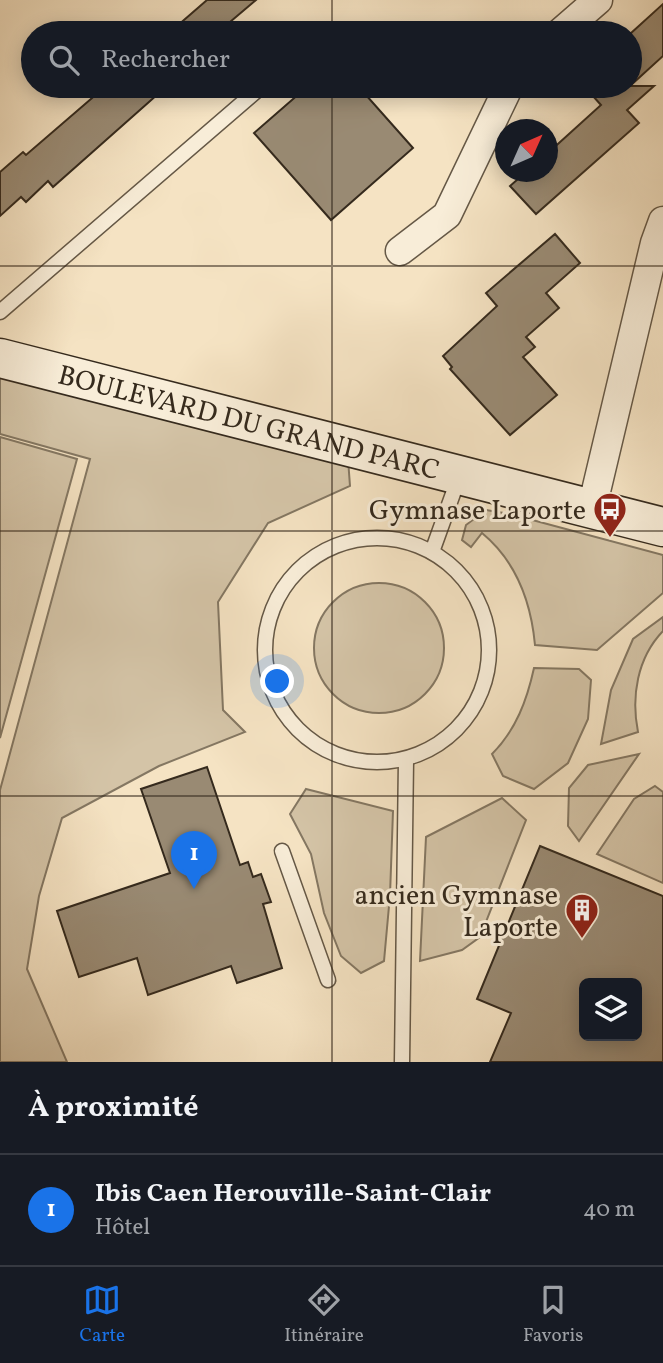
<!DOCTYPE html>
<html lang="fr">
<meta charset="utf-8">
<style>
:root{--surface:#171b24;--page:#20242c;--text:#f1f3f6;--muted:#9ea1a6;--line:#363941;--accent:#1a73e8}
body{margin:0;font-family:Vollkorn,serif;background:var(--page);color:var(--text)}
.controls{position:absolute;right:21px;bottom:21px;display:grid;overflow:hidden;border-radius:10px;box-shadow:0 4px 18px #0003}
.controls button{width:63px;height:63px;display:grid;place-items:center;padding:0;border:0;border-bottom:2px solid var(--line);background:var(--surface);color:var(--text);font:35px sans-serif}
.compass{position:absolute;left:495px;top:119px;width:63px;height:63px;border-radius:50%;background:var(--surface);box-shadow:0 4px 18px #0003;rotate:45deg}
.you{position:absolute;left:278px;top:682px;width:24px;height:24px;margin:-18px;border:5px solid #fff;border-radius:50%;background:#1a73e8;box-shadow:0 0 0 10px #1a73e833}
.badge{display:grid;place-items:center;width:46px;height:46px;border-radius:50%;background:var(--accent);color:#fff;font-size:23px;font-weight:700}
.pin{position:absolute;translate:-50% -58px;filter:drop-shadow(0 2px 4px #0008)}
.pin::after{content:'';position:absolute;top:37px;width:24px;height:21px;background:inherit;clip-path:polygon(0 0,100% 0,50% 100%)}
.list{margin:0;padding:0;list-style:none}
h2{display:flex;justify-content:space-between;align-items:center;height:91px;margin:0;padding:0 28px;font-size:30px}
h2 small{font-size:23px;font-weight:400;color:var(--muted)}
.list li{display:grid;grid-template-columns:46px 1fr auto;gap:21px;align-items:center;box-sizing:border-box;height:112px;padding:0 28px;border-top:2px solid var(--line)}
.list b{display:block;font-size:26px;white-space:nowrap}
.list p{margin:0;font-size:23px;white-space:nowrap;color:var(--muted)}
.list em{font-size:23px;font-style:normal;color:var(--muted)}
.icon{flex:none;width:38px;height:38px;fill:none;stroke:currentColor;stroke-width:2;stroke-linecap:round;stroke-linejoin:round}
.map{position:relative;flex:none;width:663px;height:1062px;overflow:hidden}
.search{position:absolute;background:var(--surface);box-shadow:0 4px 18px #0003;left:21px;right:21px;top:21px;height:77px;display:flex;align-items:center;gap:18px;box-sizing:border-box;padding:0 24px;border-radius:38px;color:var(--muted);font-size:26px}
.sheet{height:203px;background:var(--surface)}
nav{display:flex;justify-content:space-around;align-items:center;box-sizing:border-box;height:98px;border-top:2px solid var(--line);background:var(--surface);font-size:19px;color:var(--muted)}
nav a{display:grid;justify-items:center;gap:4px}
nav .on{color:var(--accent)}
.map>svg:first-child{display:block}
.green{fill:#d4c4a7;stroke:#847762;stroke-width:2}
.building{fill:#998a73;stroke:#352a1d;stroke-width:2;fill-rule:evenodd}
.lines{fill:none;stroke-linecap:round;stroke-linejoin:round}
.lane-casing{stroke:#655846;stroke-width:17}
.street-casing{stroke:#655846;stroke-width:31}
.secondary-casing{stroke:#352a1d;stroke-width:41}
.lane{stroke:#f8edd8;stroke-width:14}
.street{stroke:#f8edd8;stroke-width:28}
.secondary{stroke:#f8edd8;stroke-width:38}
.grid{fill:none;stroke:#352a1d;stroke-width:2;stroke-opacity:0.55}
.labels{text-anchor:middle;stroke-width:6;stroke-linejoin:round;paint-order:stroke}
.street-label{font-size:28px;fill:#352a1d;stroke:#f8edd8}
.poi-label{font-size:28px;fill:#352a1d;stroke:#f8edd8;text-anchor:end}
</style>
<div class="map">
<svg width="663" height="1062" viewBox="0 0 663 1062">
<rect width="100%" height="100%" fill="#f5e3c3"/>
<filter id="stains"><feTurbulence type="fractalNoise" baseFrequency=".00286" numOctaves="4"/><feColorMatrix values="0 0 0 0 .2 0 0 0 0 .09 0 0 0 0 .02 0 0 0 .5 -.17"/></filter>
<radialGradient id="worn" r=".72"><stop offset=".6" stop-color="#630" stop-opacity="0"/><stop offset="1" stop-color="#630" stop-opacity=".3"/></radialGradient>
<g class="green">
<path d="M 0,368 L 348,459 L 350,486 L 268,523 L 218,602 L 223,710 L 245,732 L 159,766 L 62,818 L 39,896 L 27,969 L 67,1062 L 0,1062 L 0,790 L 90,459 L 0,434 Z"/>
<path d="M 0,437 L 77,459 L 0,738 Z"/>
<path d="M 486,510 L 510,514 L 663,555 L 663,593 L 597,650 L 535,645 C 531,602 517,562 482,533 L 471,547 L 462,540 L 466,525 Z"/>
<circle cx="379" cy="648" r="65"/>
<path d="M 663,617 L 663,631 C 637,658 631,697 638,732 L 601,744 L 611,690 L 633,639 Z"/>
<path d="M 534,668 L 579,669 L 591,680 L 588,719 L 568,763 L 534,789 L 503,776 L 492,754 C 516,730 527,700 534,668 Z"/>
<path d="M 639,754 L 579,841 L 568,826 L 569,788 L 588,765 Z"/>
<path d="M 655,786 L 663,792 L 663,883 L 597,854 L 634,799 Z"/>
<path d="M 306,789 L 393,811 L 390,895 L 384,961 L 361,973 L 341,956 L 324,913 L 311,854 L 290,814 Z"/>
<path d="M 502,798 L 526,820 L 480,937 L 462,950 L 420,961 L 426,837 Z"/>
</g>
<g class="building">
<path d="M 207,0 L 256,0 L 217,33 L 169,33 Z"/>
<path d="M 663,4 L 663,56 L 630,86 L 654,86 L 627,110 L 639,123 L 536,214 L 510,186 L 526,172 L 548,172 L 548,153 L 601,105 L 584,86 L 630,86 L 630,34 Z"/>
<path d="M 106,86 L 167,86 L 53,187 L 48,181 L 26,202 L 21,197 L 0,216 L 0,172 L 23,152 L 26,155 Z"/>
<path d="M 308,86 L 358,86 L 413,148 L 331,220 L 254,133 Z"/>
<path d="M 555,234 L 580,263 L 546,293 L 559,308 L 526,337 L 535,347 L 523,357 L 557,395 L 510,435 L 450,369 L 452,367 L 443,356 L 497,306 L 486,293 Z"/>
<path d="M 207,767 L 240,865 L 248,862 L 253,877 L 261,874 L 271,902 L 263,904 L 282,968 L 237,983 L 231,966 L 148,995 L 137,958 L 79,977 L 57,911 L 170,873 L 141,789 Z"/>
<path d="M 540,846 L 663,896 L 663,1062 L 490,1062 L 511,1013 L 477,999 ZM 584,983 L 637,983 L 637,1036 L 584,1036 Z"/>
</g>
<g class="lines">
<defs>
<g id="lane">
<path d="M 0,312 L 262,86"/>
<circle cx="377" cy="650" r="112"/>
<path d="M 432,552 L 459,477"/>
<path d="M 282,851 L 328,980"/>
<path d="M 402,1062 L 406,760"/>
</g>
<g id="street">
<path d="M 560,33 L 598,0"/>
<path d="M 400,251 L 447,215 L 509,86"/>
<path d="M 592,508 L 655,243 L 663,221"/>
</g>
<g id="secondary">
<path id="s1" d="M 0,358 L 663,527"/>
</g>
</defs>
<use href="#lane" class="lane-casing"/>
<use href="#street" class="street-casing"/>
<use href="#secondary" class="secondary-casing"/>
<use href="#lane" class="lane"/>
<use href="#street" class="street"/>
<use href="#secondary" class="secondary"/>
</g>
<path class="grid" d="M 332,0 L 332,33M 332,86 L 332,1062M 0,266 L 663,266M 0,531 L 663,531M 0,796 L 663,796"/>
<defs>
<symbol id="bus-pin" viewBox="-11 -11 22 30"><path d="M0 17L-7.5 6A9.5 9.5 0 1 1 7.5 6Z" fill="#8f2418" stroke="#f8edd8"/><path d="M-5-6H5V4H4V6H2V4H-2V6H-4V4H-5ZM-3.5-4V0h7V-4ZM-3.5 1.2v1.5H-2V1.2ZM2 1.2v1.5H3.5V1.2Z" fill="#fff"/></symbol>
<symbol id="building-pin" viewBox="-11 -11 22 30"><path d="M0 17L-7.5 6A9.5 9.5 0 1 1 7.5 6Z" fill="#8f2418" stroke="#f8edd8"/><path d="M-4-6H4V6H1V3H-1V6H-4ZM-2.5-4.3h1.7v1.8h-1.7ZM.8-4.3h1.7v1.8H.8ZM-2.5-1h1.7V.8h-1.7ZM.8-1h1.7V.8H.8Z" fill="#fff"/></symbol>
</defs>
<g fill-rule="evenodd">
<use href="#bus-pin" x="591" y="490" width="38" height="52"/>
<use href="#building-pin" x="563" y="891" width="38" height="52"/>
</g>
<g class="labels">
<g class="street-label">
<text dy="10" stroke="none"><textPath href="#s1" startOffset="257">BOULEVARD DU GRAND PARC</textPath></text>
</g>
<g class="poi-label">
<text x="586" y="519">Gymnase Laporte</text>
<text x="558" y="904">ancien Gymnase<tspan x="558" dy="32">Laporte</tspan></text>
</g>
</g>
<rect width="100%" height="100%" filter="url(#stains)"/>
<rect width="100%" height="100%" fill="url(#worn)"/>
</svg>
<div class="controls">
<button><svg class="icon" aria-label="layers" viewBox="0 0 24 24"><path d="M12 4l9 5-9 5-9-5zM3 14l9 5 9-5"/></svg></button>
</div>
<svg class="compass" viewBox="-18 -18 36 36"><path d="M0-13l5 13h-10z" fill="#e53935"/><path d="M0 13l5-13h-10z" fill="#9ea1a6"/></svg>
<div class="you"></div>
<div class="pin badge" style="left:194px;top:889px">1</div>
<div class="search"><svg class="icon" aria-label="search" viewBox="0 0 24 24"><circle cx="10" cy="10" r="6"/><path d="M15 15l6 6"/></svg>Rechercher</div>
</div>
<section class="sheet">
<h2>À proximité<small></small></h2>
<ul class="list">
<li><span class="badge">1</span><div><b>Ibis Caen Herouville-Saint-Clair</b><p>Hôtel</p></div><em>40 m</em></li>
</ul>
</section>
<nav>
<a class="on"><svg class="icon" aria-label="map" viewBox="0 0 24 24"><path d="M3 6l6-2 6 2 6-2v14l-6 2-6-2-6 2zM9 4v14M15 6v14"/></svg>Carte</a>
<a><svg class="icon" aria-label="directions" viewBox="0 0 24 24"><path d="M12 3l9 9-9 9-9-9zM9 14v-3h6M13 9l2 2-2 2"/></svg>Itinéraire</a>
<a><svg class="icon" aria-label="saved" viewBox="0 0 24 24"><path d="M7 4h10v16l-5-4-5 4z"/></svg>Favoris</a>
</nav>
